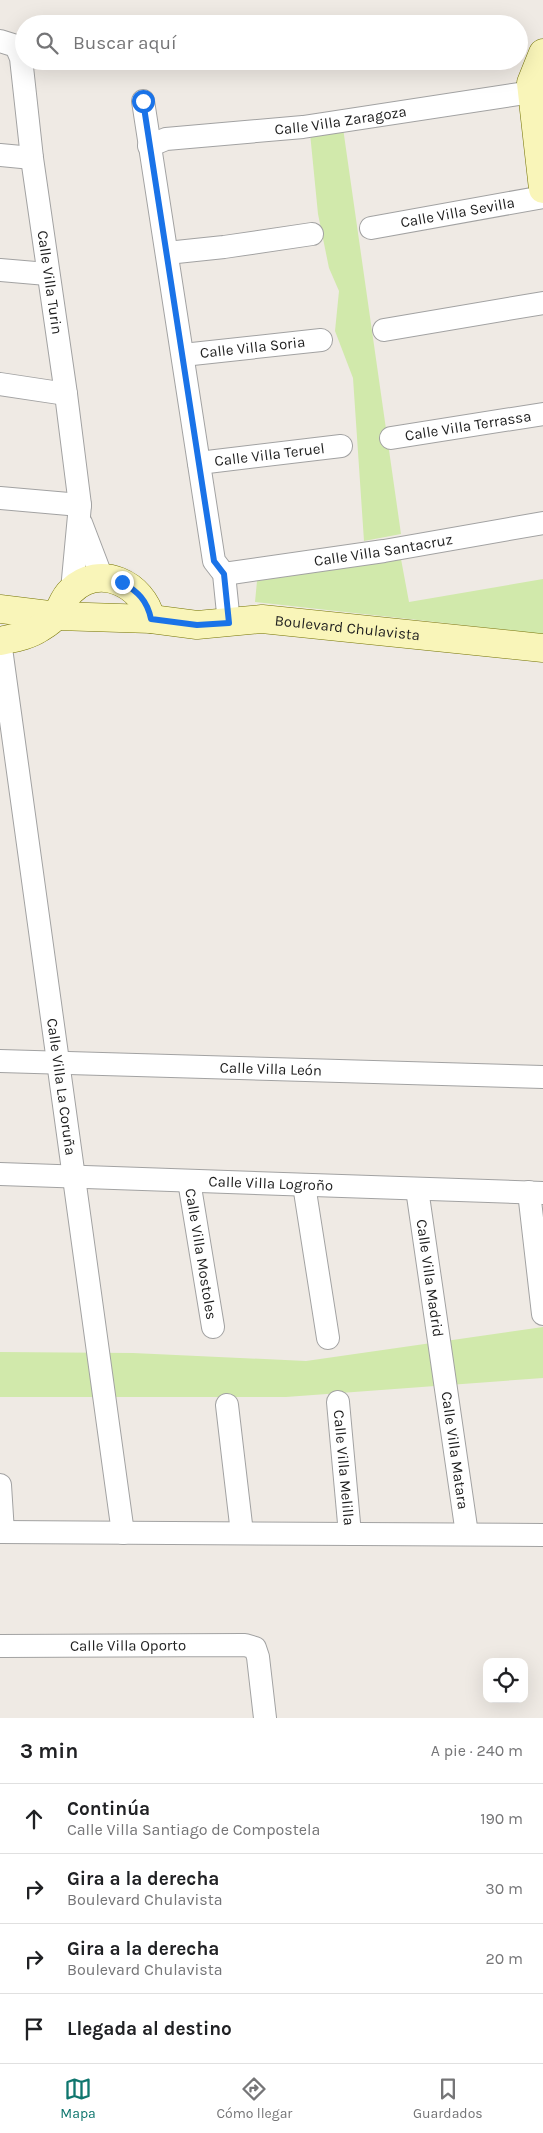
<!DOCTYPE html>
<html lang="es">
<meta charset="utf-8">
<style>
:root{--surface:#fff;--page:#f2f2f2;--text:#202124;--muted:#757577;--line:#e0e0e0;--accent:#0f766e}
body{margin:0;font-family:Karla,sans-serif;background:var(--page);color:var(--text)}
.controls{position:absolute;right:15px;bottom:15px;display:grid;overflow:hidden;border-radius:10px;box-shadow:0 5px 20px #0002}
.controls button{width:45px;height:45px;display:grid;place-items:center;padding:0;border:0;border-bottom:1px solid var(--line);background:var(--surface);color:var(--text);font:25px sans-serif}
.stop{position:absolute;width:15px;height:15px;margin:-11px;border:4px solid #1a73e8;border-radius:50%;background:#fff}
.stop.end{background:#1a73e8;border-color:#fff;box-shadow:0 1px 5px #0008}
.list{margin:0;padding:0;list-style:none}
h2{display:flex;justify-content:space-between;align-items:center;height:65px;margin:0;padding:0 20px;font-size:21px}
h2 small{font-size:16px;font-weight:400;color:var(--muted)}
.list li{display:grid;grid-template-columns:32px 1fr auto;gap:15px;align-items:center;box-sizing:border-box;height:70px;padding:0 20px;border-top:1px solid var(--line)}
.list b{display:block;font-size:19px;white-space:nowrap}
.list p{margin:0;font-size:16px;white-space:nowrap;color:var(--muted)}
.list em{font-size:16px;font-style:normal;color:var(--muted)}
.icon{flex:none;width:28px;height:28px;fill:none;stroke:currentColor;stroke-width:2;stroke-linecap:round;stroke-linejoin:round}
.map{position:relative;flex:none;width:543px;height:1718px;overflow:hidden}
.search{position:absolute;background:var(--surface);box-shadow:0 5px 20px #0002;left:15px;right:15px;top:15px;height:55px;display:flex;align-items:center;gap:12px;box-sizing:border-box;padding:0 18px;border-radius:28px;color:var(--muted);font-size:19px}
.sheet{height:345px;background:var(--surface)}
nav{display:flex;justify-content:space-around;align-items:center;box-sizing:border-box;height:70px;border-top:1px solid var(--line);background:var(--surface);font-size:14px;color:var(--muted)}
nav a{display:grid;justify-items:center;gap:2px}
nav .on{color:var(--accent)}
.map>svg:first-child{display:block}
.grass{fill:#d1e9ab}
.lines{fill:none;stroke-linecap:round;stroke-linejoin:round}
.street-casing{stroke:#a2a2a2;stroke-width:24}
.secondary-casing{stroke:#757405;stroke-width:29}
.street{stroke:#fff;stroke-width:22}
.secondary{stroke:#f9f5b9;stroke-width:28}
.route{stroke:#1a73e8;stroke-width:6}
.labels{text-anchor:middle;stroke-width:4;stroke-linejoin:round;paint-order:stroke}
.street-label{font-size:15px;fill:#1e1e1e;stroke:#fff}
</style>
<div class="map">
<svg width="543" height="1718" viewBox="0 0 543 1718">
<rect width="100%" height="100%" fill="#efeae4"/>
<g class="grass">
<path d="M 343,128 L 401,534 L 364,541 L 353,378 L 335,331 L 339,291 L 329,268 L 318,214 L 310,133 Z"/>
<path d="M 401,559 L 409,602 L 543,579 L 543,634 L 255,602 L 257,581 Z"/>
<path d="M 543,1327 L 543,1378 L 286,1397 L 0,1397 L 0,1352 L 133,1353 L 306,1361 Z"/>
</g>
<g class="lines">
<defs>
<g id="street">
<path id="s1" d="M 0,41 L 16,46 L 21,58 L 32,158 L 66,394 L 80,505 L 72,590"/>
<path d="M 143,101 L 214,561 L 224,574 L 229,623"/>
<path id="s2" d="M 149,146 L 166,139 L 303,127 L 532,92"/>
<path d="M 0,155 L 32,158"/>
<path id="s3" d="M 371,228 L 543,197"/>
<path d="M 167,253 L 224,247 L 312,234"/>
<path d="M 0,270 L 47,274"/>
<path d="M 384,330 L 543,303"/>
<path id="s4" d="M 183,355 L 321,340"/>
<path d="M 0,384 L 66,394"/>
<path id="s5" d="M 391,438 L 543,414"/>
<path id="s6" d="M 199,463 L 341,446"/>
<path d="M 0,498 L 80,505"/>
<path d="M 81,523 L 102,578"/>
<path id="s7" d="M 224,574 L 384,551 L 543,523"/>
<path id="s8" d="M 0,641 L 123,1533"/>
<path id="s9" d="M 0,1061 L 543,1077"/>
<path id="s10" d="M 0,1174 L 543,1193"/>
<path id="s11" d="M 189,1181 L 213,1327"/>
<path d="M 304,1185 L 328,1338"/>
<path id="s12" d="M 417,1189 L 467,1534"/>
<path d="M 529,1192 L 543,1314"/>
<path id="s13" d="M 338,1402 L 350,1534"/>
<path d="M 227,1405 L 242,1533"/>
<path d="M 0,1485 L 3,1532"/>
<path d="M 0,1532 L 543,1535"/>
<path id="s14" d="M 0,1646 L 245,1645 L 255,1648 L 258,1657 L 265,1718"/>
</g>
<g id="secondary">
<path d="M 543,53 L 531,83 L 543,189"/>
<path id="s15" d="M 0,609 L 57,616 L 151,619 L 197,625 L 262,619 L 543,648"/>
<path d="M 0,641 C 14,638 28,636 40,628 C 45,625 52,621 55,616 C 61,611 62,599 71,591 C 100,563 143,584 151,619"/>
</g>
</defs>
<use href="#street" class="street-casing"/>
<use href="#secondary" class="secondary-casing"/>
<use href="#street" class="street"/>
<use href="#secondary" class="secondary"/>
</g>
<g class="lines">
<path class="route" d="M 122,582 C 138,592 147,600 151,619 L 197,625 L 229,623 L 224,574 L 214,561 L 143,101"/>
</g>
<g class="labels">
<g class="street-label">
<text dy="5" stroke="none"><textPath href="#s2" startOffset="194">Calle Villa Zaragoza</textPath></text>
<text dy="5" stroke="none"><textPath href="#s3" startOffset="88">Calle Villa Sevilla</textPath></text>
<text dy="5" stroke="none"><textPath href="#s1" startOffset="256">Calle Villa Turin</textPath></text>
<text dy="5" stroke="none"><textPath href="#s4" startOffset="70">Calle Villa Soria</textPath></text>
<text dy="5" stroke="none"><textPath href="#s5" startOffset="78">Calle Villa Terrassa</textPath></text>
<text dy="5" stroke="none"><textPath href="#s6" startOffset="71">Calle Villa Teruel</textPath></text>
<text dy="5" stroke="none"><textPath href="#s7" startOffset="161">Calle Villa Santacruz</textPath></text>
<text dy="5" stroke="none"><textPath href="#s15" startOffset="349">Boulevard Chulavista</textPath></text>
<text dy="5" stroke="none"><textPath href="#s9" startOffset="271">Calle Villa León</textPath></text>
<text dy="5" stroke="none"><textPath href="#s8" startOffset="450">Calle Villa La Coruña</textPath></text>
<text dy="5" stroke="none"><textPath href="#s10" startOffset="271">Calle Villa Logroño</textPath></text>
<text dy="5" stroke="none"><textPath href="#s11" startOffset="74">Calle Villa Mostoles</textPath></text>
<text dy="5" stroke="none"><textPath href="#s12" startOffset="90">Calle Villa Madrid</textPath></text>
<text dy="5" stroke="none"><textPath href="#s12" startOffset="264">Calle Villa Matara</textPath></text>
<text dy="5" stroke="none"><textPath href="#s13" startOffset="66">Calle Villa Melilla</textPath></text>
<text dy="5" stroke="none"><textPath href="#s14" startOffset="128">Calle Villa Oporto</textPath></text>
</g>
</g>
</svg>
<div class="controls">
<button><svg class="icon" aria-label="locate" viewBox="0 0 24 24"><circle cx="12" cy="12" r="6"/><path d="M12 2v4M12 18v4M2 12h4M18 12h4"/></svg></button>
</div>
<div class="stop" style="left:143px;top:101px"></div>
<div class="stop end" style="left:122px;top:582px"></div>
<div class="search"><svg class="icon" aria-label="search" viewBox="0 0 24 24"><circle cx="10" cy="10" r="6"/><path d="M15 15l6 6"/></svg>Buscar aquí</div>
</div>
<section class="sheet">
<h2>3 min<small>A pie · 240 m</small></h2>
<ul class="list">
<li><svg class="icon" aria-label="ahead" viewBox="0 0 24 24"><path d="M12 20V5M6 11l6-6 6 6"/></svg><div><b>Continúa</b><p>Calle Villa Santiago de Compostela</p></div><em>190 m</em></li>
<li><svg class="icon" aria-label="right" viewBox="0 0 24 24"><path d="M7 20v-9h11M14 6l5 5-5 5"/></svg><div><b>Gira a la derecha</b><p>Boulevard Chulavista</p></div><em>30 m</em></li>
<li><svg class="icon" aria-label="right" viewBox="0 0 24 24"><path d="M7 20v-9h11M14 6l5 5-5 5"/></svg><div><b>Gira a la derecha</b><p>Boulevard Chulavista</p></div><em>20 m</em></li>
<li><svg class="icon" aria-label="arrive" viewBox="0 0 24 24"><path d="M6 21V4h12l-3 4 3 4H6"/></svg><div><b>Llegada al destino</b></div></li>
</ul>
</section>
<nav>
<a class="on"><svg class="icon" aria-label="map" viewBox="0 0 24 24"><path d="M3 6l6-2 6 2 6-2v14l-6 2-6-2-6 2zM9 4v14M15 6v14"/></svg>Mapa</a>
<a><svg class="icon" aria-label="directions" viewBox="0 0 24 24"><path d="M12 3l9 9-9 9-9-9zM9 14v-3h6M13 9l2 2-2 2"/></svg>Cómo llegar</a>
<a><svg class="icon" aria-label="saved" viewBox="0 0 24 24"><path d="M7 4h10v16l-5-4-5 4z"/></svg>Guardados</a>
</nav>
